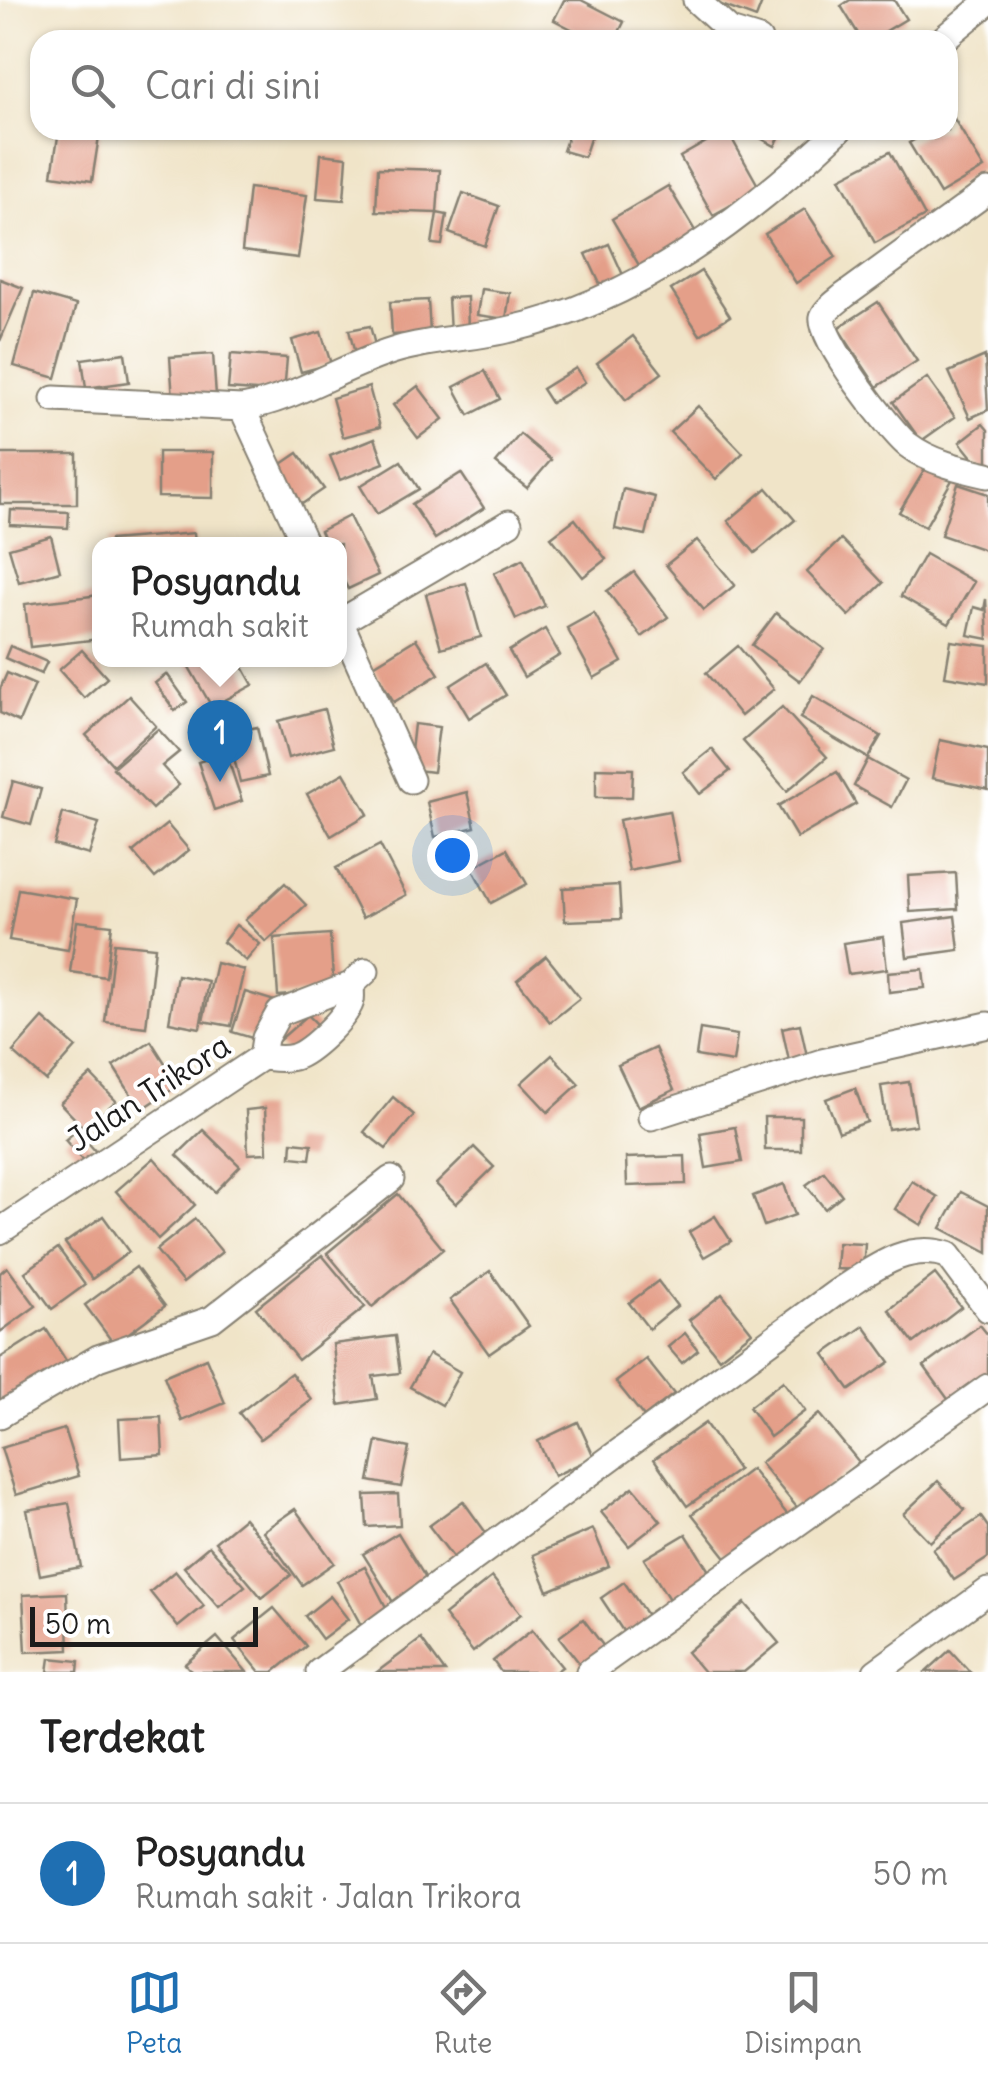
<!DOCTYPE html>
<html lang="id">
<meta charset="utf-8">
<style>
:root{--surface:#fff;--page:#f2f2f2;--text:#222;--muted:#767676;--line:#e0e0e0;--accent:#1f6fb2}
body{margin:0;font-family:Delius,sans-serif;background:var(--page);color:var(--text)}
.scale{position:absolute;left:30px;bottom:25px;width:228px;box-sizing:border-box;padding-left:10px;border:5px solid #1c1c1c;border-top:0;font-size:28px;line-height:35px;white-space:nowrap;color:#1c1c1c;-webkit-text-stroke:8px #fff;paint-order:stroke}
.you{position:absolute;left:452px;top:855px;width:35px;height:35px;margin:-25px;border:8px solid #fff;border-radius:50%;background:#1a73e8;box-shadow:0 0 0 15px #1a73e833}
.badge{display:grid;place-items:center;width:65px;height:65px;border-radius:50%;background:var(--accent);color:#fff;font-size:32px;font-weight:700}
.pin{position:absolute;translate:-50% -82px;filter:drop-shadow(0 2px 5px #0008)}
.pin::after{content:'';position:absolute;top:52px;width:35px;height:30px;background:inherit;clip-path:polygon(0 0,100% 0,50% 100%)}
.popup{position:absolute;left:92px;top:537px;width:255px;height:130px;box-sizing:border-box;display:grid;place-content:center;border-radius:20px;background:var(--surface);filter:drop-shadow(0 2px 8px #0005);font-size:32px;white-space:nowrap;color:var(--muted)}
.popup b{font-size:38px;color:var(--text)}
.popup::after{content:'';position:absolute;left:50%;top:100%;margin-left:-20px;border:20px solid transparent;border-top-color:var(--surface)}
.list{margin:0;padding:0;list-style:none}
h2{display:flex;justify-content:space-between;align-items:center;height:130px;margin:0;padding:0 40px;font-size:42px}
h2 small{font-size:32px;font-weight:400;color:var(--muted)}
.list li{display:grid;grid-template-columns:65px 1fr auto;gap:30px;align-items:center;box-sizing:border-box;height:140px;padding:0 40px;border-top:2px solid var(--line)}
.list b{display:block;font-size:38px;white-space:nowrap}
.list p{margin:0;font-size:32px;white-space:nowrap;color:var(--muted)}
.list em{font-size:32px;font-style:normal;color:var(--muted)}
.icon{flex:none;width:55px;height:55px;fill:none;stroke:currentColor;stroke-width:2;stroke-linecap:round;stroke-linejoin:round}
.map{position:relative;flex:none;width:988px;height:1672px;overflow:hidden}
.search{position:absolute;background:var(--surface);box-shadow:0 2px 8px #0004;left:30px;right:30px;top:30px;height:110px;display:flex;align-items:center;gap:25px;box-sizing:border-box;padding:0 35px;border-radius:30px;color:var(--muted);font-size:38px}
.sheet{height:270px;background:var(--surface)}
nav{display:flex;justify-content:space-around;align-items:center;box-sizing:border-box;height:140px;border-top:2px solid var(--line);background:var(--surface);font-size:28px;color:var(--muted)}
nav a{display:grid;justify-items:center;gap:5px}
nav .on{color:var(--accent)}
.map>svg:first-child{display:block}
.building{fill:#e49f89}
.lines{fill:none;stroke-linecap:round;stroke-linejoin:round}
.street-casing{stroke:#868072;stroke-width:29}
.street{stroke:#fff;stroke-width:25}
.labels{text-anchor:middle;stroke-width:8;stroke-linejoin:round;paint-order:stroke}
.street-label{font-size:32px;fill:#1c1c1c;stroke:#fff}
</style>
<div class="map">
<svg width="988" height="1672" viewBox="0 0 988 1672">
<rect width="100%" height="100%" fill="#fff"/>
<filter id="ink" filterUnits="userSpaceOnUse"><feTurbulence type="fractalNoise" baseFrequency=".01" numOctaves="2"/><feDisplacementMap in="SourceGraphic" scale="20" xChannelSelector="R" yChannelSelector="G"/><feConvolveMatrix kernelMatrix="1 2 1 2 8 2 1 2 1" color-interpolation-filters="sRGB"/></filter>
<filter id="wash" filterUnits="userSpaceOnUse"><feTurbulence type="fractalNoise" baseFrequency=".0048" numOctaves="4" result="noise"/><feDisplacementMap in="SourceGraphic" scale="40" xChannelSelector="R" yChannelSelector="G"/><feGaussianBlur stdDeviation="2.25" result="paint"/><feColorMatrix in="noise" values="0 0 0 0 0 0 0 0 0 0 0 0 0 0 0 0 0 1.4 0 .05"/><feComposite in="paint" operator="in"/></filter>
<g filter="url(#wash)">
<rect width="100%" height="100%" fill="#f0e4c8"/>
<g id="blocks">
<g class="building">
<path d="M 564,0 L 581,0 L 624,22 L 615,40 L 593,40 L 554,20 Z"/>
<path d="M 708,0 L 763,0 L 756,18 Z"/>
<path d="M 850,0 L 894,0 L 906,19 L 871,40 L 862,40 L 841,6 Z"/>
<path d="M 953,117 L 984,168 L 940,194 L 909,143 L 931,130 L 948,130 L 948,120 Z"/>
<path d="M 59,130 L 100,130 L 92,181 L 52,175 Z"/>
<path d="M 570,130 L 593,130 L 584,157 L 563,151 Z"/>
<path d="M 727,130 L 760,189 L 713,215 L 680,157 Z"/>
<path d="M 752,130 L 783,130 L 775,146 L 751,133 Z"/>
<path d="M 890,152 L 925,216 L 875,243 L 840,178 Z"/>
<path d="M 321,154 L 347,157 L 344,200 L 317,198 Z"/>
<path d="M 378,168 L 440,170 L 437,213 L 376,211 Z"/>
<path d="M 668,186 L 697,234 L 640,267 L 612,219 Z"/>
<path d="M 249,188 L 307,195 L 298,258 L 242,251 Z"/>
<path d="M 463,193 L 499,206 L 485,246 L 449,233 Z"/>
<path d="M 805,209 L 836,257 L 796,283 L 765,234 Z"/>
<path d="M 437,213 L 447,215 L 442,245 L 432,244 Z"/>
<path d="M 609,244 L 623,275 L 601,286 L 586,254 Z"/>
<path d="M 701,271 L 730,316 L 700,335 L 671,290 Z"/>
<path d="M 0,279 L 23,288 L 0,341 Z"/>
<path d="M 481,289 L 510,293 L 506,319 L 477,315 Z"/>
<path d="M 34,293 L 76,305 L 56,378 L 14,366 Z"/>
<path d="M 467,297 L 468,331 L 450,332 L 448,298 Z"/>
<path d="M 428,300 L 430,333 L 392,335 L 390,302 Z"/>
<path d="M 878,302 L 917,361 L 877,387 L 838,328 Z"/>
<path d="M 370,326 L 376,349 L 355,354 L 349,330 Z"/>
<path d="M 321,332 L 331,364 L 301,372 L 292,340 Z"/>
<path d="M 633,336 L 662,373 L 626,400 L 597,363 Z"/>
<path d="M 125,353 L 129,382 L 86,388 L 82,359 Z"/>
<path d="M 213,354 L 216,396 L 173,399 L 170,357 Z"/>
<path d="M 231,354 L 287,358 L 284,393 L 228,389 Z"/>
<path d="M 985,356 L 988,410 L 970,418 L 949,372 Z"/>
<path d="M 576,368 L 585,382 L 551,403 L 542,389 Z"/>
<path d="M 485,371 L 500,399 L 469,415 L 454,387 Z"/>
<path d="M 927,378 L 955,417 L 921,441 L 893,402 Z"/>
<path d="M 418,386 L 443,419 L 418,438 L 393,405 Z"/>
<path d="M 369,387 L 380,427 L 343,437 L 332,398 Z"/>
<path d="M 698,406 L 743,453 L 716,479 L 670,432 Z"/>
<path d="M 983,424 L 988,430 L 988,469 L 984,472 L 960,442 Z"/>
<path d="M 520,434 L 551,460 L 527,488 L 496,463 Z"/>
<path d="M 375,438 L 384,463 L 340,480 L 330,456 Z"/>
<path d="M 158,452 L 213,452 L 213,498 L 158,497 Z"/>
<path d="M 298,453 L 324,489 L 302,504 L 276,468 Z"/>
<rect x="0" y="454" width="77" height="50"/>
<path d="M 401,461 L 419,489 L 377,514 L 360,486 Z"/>
<path d="M 927,466 L 952,480 L 925,527 L 899,512 Z"/>
<path d="M 461,473 L 484,508 L 435,539 L 412,504 Z"/>
<path d="M 958,484 L 988,494 L 988,551 L 941,535 Z"/>
<path d="M 767,488 L 795,520 L 755,553 L 728,521 Z"/>
<path d="M 623,489 L 655,497 L 646,535 L 615,529 Z"/>
<path d="M 11,510 L 69,512 L 68,528 L 10,525 Z"/>
<path d="M 349,516 L 378,575 L 348,589 L 340,573 L 340,544 L 326,544 L 320,531 Z"/>
<path d="M 575,519 L 606,559 L 583,577 L 551,537 Z"/>
<path d="M 194,533 L 195,544 L 110,544 L 110,540 Z"/>
<path d="M 51,536 L 60,571 L 19,582 L 9,548 Z"/>
<path d="M 841,539 L 883,583 L 849,616 L 807,572 Z"/>
<path d="M 697,540 L 735,585 L 704,610 L 666,565 Z"/>
<path d="M 925,554 L 974,582 L 949,624 L 901,596 Z"/>
<path d="M 523,559 L 545,606 L 516,619 L 494,573 Z"/>
<path d="M 634,572 L 668,617 L 642,637 L 607,591 Z"/>
<path d="M 466,583 L 481,637 L 441,648 L 426,594 Z"/>
<path d="M 100,595 L 100,639 L 30,647 L 25,604 Z"/>
<path d="M 986,599 L 988,639 L 968,635 L 974,607 L 984,610 Z"/>
<path d="M 594,613 L 622,662 L 594,678 L 567,628 Z"/>
<path d="M 776,613 L 824,649 L 800,681 L 752,645 Z"/>
<path d="M 545,629 L 560,655 L 524,677 L 509,651 Z"/>
<path d="M 416,639 L 439,674 L 394,702 L 372,666 Z"/>
<path d="M 951,641 L 988,646 L 988,683 L 945,676 Z"/>
<path d="M 10,646 L 47,662 L 41,674 L 5,658 Z"/>
<path d="M 738,646 L 774,689 L 741,716 L 706,673 Z"/>
<path d="M 82,650 L 107,678 L 84,698 L 59,670 Z"/>
<path d="M 185,660 L 239,660 L 253,685 L 212,707 Z"/>
<path d="M 486,663 L 506,695 L 469,718 L 450,686 Z"/>
<path d="M 7,673 L 35,685 L 19,722 L 0,713 L 0,689 Z"/>
<path d="M 167,674 L 187,702 L 175,711 L 155,683 Z"/>
<path d="M 129,696 L 156,726 L 113,765 L 86,735 Z"/>
<path d="M 813,696 L 881,736 L 868,758 L 800,718 Z"/>
<path d="M 782,707 L 827,757 L 787,791 L 743,741 Z"/>
<path d="M 324,709 L 334,746 L 288,758 L 278,721 Z"/>
<path d="M 414,724 L 439,727 L 433,772 L 409,769 Z"/>
<path d="M 257,727 L 268,776 L 240,782 L 228,733 Z"/>
<path d="M 158,729 L 179,752 L 162,766 L 179,785 L 152,809 L 113,768 Z"/>
<path d="M 940,740 L 988,750 L 988,790 L 932,778 Z"/>
<path d="M 712,749 L 730,771 L 700,794 L 683,772 Z"/>
<path d="M 226,753 L 242,801 L 214,810 L 198,762 Z"/>
<path d="M 868,759 L 906,780 L 892,807 L 854,786 Z"/>
<path d="M 596,768 L 633,769 L 632,797 L 596,797 Z"/>
<path d="M 837,772 L 856,804 L 797,838 L 778,806 Z"/>
<path d="M 344,773 L 368,814 L 331,836 L 307,794 Z"/>
<path d="M 13,781 L 41,789 L 31,825 L 3,817 Z"/>
<path d="M 467,792 L 475,827 L 435,837 L 427,802 Z"/>
<path d="M 669,811 L 679,861 L 629,871 L 619,820 Z"/>
<path d="M 63,813 L 99,823 L 89,855 L 54,845 Z"/>
<path d="M 167,824 L 189,850 L 155,878 L 133,852 Z"/>
<path d="M 380,845 L 406,895 L 362,918 L 336,868 Z"/>
<path d="M 507,849 L 527,884 L 491,903 L 472,868 Z"/>
<path d="M 956,873 L 958,909 L 910,912 L 908,876 Z"/>
<path d="M 285,883 L 306,905 L 266,942 L 245,920 Z"/>
<path d="M 619,885 L 621,919 L 565,921 L 563,888 Z"/>
<path d="M 18,889 L 77,899 L 68,950 L 9,940 Z"/>
<path d="M 955,916 L 959,950 L 907,957 L 903,923 Z"/>
<path d="M 77,921 L 112,925 L 106,977 L 70,972 Z"/>
<path d="M 236,925 L 260,944 L 246,961 L 223,942 Z"/>
<path d="M 330,934 L 334,992 L 278,996 L 274,938 Z"/>
<path d="M 883,937 L 887,969 L 848,974 L 843,943 Z"/>
<path d="M 114,943 L 155,947 L 146,1027 L 105,1022 Z"/>
<path d="M 546,956 L 580,998 L 550,1022 L 517,980 Z"/>
<path d="M 216,963 L 244,970 L 231,1026 L 203,1021 Z"/>
<path d="M 923,969 L 925,988 L 889,992 L 888,972 Z"/>
<path d="M 177,975 L 208,981 L 200,1028 L 169,1022 Z"/>
<path d="M 245,992 L 275,1001 L 262,1041 L 232,1032 Z"/>
<path d="M 308,1015 L 320,1027 L 288,1056 L 276,1043 Z"/>
<path d="M 43,1018 L 76,1047 L 46,1081 L 13,1052 Z"/>
<path d="M 800,1024 L 807,1056 L 789,1060 L 782,1028 Z"/>
<path d="M 700,1029 L 737,1035 L 733,1062 L 696,1056 Z"/>
<path d="M 151,1041 L 179,1085 L 141,1110 L 113,1066 Z"/>
<path d="M 655,1048 L 674,1090 L 638,1107 L 618,1065 Z"/>
<path d="M 552,1055 L 579,1084 L 548,1112 L 521,1083 Z"/>
<path d="M 91,1075 L 116,1101 L 85,1129 L 60,1103 Z"/>
<path d="M 909,1082 L 916,1125 L 888,1129 L 881,1086 Z"/>
<path d="M 855,1088 L 867,1122 L 839,1132 L 826,1099 Z"/>
<path d="M 393,1097 L 414,1115 L 386,1149 L 364,1132 Z"/>
<path d="M 265,1108 L 267,1153 L 248,1154 L 246,1110 Z"/>
<path d="M 764,1117 L 801,1117 L 801,1150 L 765,1150 Z"/>
<path d="M 735,1127 L 742,1162 L 706,1168 L 700,1133 Z"/>
<path d="M 77,1130 L 97,1153 L 85,1163 L 65,1140 Z"/>
<path d="M 203,1130 L 240,1166 L 215,1192 L 177,1155 Z"/>
<path d="M 292,1142 L 312,1144 L 310,1159 L 291,1157 Z"/>
<path d="M 474,1147 L 494,1167 L 456,1204 L 436,1184 Z"/>
<path d="M 685,1156 L 686,1184 L 627,1186 L 626,1158 Z"/>
<path d="M 154,1158 L 195,1205 L 158,1239 L 116,1191 Z"/>
<path d="M 824,1172 L 842,1195 L 825,1209 L 806,1185 Z"/>
<path d="M 912,1181 L 938,1197 L 921,1225 L 895,1209 Z"/>
<path d="M 784,1184 L 795,1215 L 764,1226 L 753,1196 Z"/>
<path d="M 961,1192 L 988,1206 L 988,1253 L 941,1228 Z"/>
<path d="M 398,1194 L 443,1249 L 372,1307 L 327,1253 Z"/>
<path d="M 103,1216 L 129,1252 L 92,1279 L 65,1243 Z"/>
<path d="M 715,1216 L 731,1241 L 704,1257 L 689,1232 Z"/>
<path d="M 195,1219 L 222,1252 L 183,1283 L 156,1250 Z"/>
<path d="M 838,1243 L 865,1244 L 863,1270 L 836,1269 Z"/>
<path d="M 58,1248 L 85,1285 L 52,1309 L 25,1272 Z"/>
<path d="M 322,1255 L 365,1307 L 298,1360 L 256,1308 Z"/>
<path d="M 7,1267 L 36,1306 L 0,1332 L 0,1273 Z"/>
<path d="M 136,1267 L 165,1306 L 114,1344 L 85,1305 Z"/>
<path d="M 490,1271 L 529,1326 L 489,1354 L 450,1300 Z"/>
<path d="M 935,1274 L 961,1307 L 914,1343 L 889,1310 Z"/>
<path d="M 658,1281 L 677,1306 L 649,1329 L 629,1303 Z"/>
<path d="M 722,1294 L 752,1332 L 719,1358 L 689,1320 Z"/>
<path d="M 980,1325 L 988,1335 L 988,1380 L 953,1406 L 924,1366 Z"/>
<path d="M 864,1326 L 890,1362 L 850,1390 L 824,1354 Z"/>
<path d="M 46,1329 L 67,1362 L 0,1403 L 0,1358 Z"/>
<path d="M 685,1333 L 698,1350 L 682,1363 L 668,1347 Z"/>
<path d="M 395,1336 L 400,1373 L 373,1376 L 377,1399 L 339,1405 L 333,1344 Z"/>
<path d="M 429,1354 L 460,1372 L 442,1405 L 410,1387 Z"/>
<path d="M 206,1358 L 225,1403 L 182,1421 L 164,1376 Z"/>
<path d="M 646,1359 L 674,1394 L 644,1417 L 616,1382 Z"/>
<path d="M 291,1373 L 312,1400 L 260,1439 L 239,1413 Z"/>
<path d="M 783,1381 L 805,1411 L 770,1437 L 749,1407 Z"/>
<path d="M 819,1414 L 859,1462 L 800,1511 L 760,1463 Z"/>
<path d="M 161,1417 L 163,1455 L 121,1458 L 119,1419 Z"/>
<path d="M 578,1422 L 594,1457 L 554,1476 L 538,1441 Z"/>
<path d="M 705,1423 L 738,1470 L 687,1506 L 654,1459 Z"/>
<path d="M 64,1429 L 79,1476 L 16,1495 L 1,1448 Z"/>
<path d="M 377,1441 L 409,1448 L 401,1487 L 369,1481 Z"/>
<path d="M 751,1469 L 791,1519 L 732,1565 L 692,1514 Z"/>
<path d="M 938,1481 L 965,1510 L 930,1542 L 903,1514 Z"/>
<path d="M 633,1487 L 661,1521 L 629,1546 L 601,1512 Z"/>
<path d="M 398,1494 L 400,1525 L 367,1527 L 365,1495 Z"/>
<path d="M 463,1501 L 489,1537 L 456,1561 L 429,1526 Z"/>
<path d="M 69,1503 L 81,1567 L 40,1575 L 27,1510 Z"/>
<path d="M 295,1509 L 334,1563 L 302,1585 L 263,1531 Z"/>
<path d="M 981,1517 L 988,1527 L 988,1558 L 954,1580 L 933,1549 Z"/>
<path d="M 244,1518 L 291,1575 L 262,1598 L 215,1542 Z"/>
<path d="M 593,1529 L 609,1566 L 548,1591 L 533,1555 Z"/>
<path d="M 398,1533 L 430,1585 L 396,1607 L 363,1554 Z"/>
<path d="M 686,1534 L 712,1576 L 670,1601 L 644,1559 Z"/>
<path d="M 209,1546 L 245,1586 L 219,1607 L 184,1567 Z"/>
<path d="M 365,1567 L 388,1611 L 361,1625 L 337,1581 Z"/>
<path d="M 175,1571 L 204,1606 L 178,1627 L 150,1592 Z"/>
<path d="M 492,1577 L 521,1614 L 473,1652 L 444,1615 Z"/>
<path d="M 624,1582 L 651,1621 L 627,1637 L 601,1598 Z"/>
<path d="M 67,1593 L 69,1650 L 26,1652 L 23,1595 Z"/>
<path d="M 330,1596 L 348,1619 L 322,1639 L 305,1616 Z"/>
<path d="M 745,1603 L 779,1643 L 744,1672 L 704,1672 L 687,1652 Z"/>
<path d="M 274,1608 L 306,1646 L 274,1672 L 260,1672 L 234,1640 Z"/>
<path d="M 583,1619 L 608,1652 L 584,1669 L 559,1637 Z"/>
<path d="M 532,1630 L 562,1667 L 555,1672 L 501,1672 L 493,1661 Z"/>
<path d="M 217,1637 L 247,1672 L 192,1672 L 185,1664 Z"/>
<path d="M 421,1639 L 445,1672 L 377,1672 Z"/>
<path d="M 950,1650 L 970,1672 L 926,1672 Z"/>
<path d="M 50,1658 L 79,1661 L 78,1672 L 48,1672 Z"/>
</g>
</g>
</g>
<g filter="url(#ink)">
<use href="#blocks" fill-opacity="0" stroke="#868072" stroke-width="2.5"/>
<g class="lines">
<defs>
<g id="street">
<path d="M 696,0 L 730,31 L 759,40"/>
<path d="M 942,40 L 988,2"/>
<path d="M 988,191 L 845,295 C 838,301 826,309 823,317 C 817,336 891,432 908,445 C 930,462 961,469 988,475"/>
<path d="M 54,399 L 242,408 C 297,399 345,364 399,349 C 435,339 474,338 511,329 C 637,301 747,217 839,130"/>
<path d="M 242,408 L 305,544"/>
<path d="M 340,621 L 411,780"/>
<path d="M 340,622 L 509,523"/>
<path d="M 262,1057 C 273,1058 283,1060 294,1057 C 310,1052 346,1018 351,1001 C 352,1000 351,987 351,985"/>
<path d="M 651,1117 L 822,1062 L 988,1025"/>
<path d="M 0,1231 L 257,1060 L 262,1057 L 265,1038 L 279,1013 L 351,985 L 366,971"/>
<path d="M 0,1415 L 98,1358 L 212,1319 L 391,1179"/>
<path d="M 319,1672 L 837,1292 C 871,1271 905,1241 948,1255 L 988,1309"/>
<path d="M 589,1672 L 988,1387"/>
<path d="M 876,1672 L 988,1591"/>
</g>
</defs>
<use href="#street" class="street-casing"/>
<use href="#street" class="street"/>
</g>
</g>
<g class="labels">
<g class="street-label">
<text transform="translate(149 1093) rotate(-33)" y="11">Jalan Trikora</text>
</g>
</g>
</svg>
<div class="scale">50 m</div>
<div class="you"></div>
<div class="pin badge" style="left:220px;top:782px">1</div>
<div class="popup"><b>Posyandu</b>Rumah sakit</div>
<div class="search"><svg class="icon" aria-label="search" viewBox="0 0 24 24"><circle cx="10" cy="10" r="6"/><path d="M15 15l6 6"/></svg>Cari di sini</div>
</div>
<section class="sheet">
<h2>Terdekat<small></small></h2>
<ul class="list">
<li><span class="badge">1</span><div><b>Posyandu</b><p>Rumah sakit · Jalan Trikora</p></div><em>50 m</em></li>
</ul>
</section>
<nav>
<a class="on"><svg class="icon" aria-label="map" viewBox="0 0 24 24"><path d="M3 6l6-2 6 2 6-2v14l-6 2-6-2-6 2zM9 4v14M15 6v14"/></svg>Peta</a>
<a><svg class="icon" aria-label="directions" viewBox="0 0 24 24"><path d="M12 3l9 9-9 9-9-9zM9 14v-3h6M13 9l2 2-2 2"/></svg>Rute</a>
<a><svg class="icon" aria-label="saved" viewBox="0 0 24 24"><path d="M7 4h10v16l-5-4-5 4z"/></svg>Disimpan</a>
</nav>
